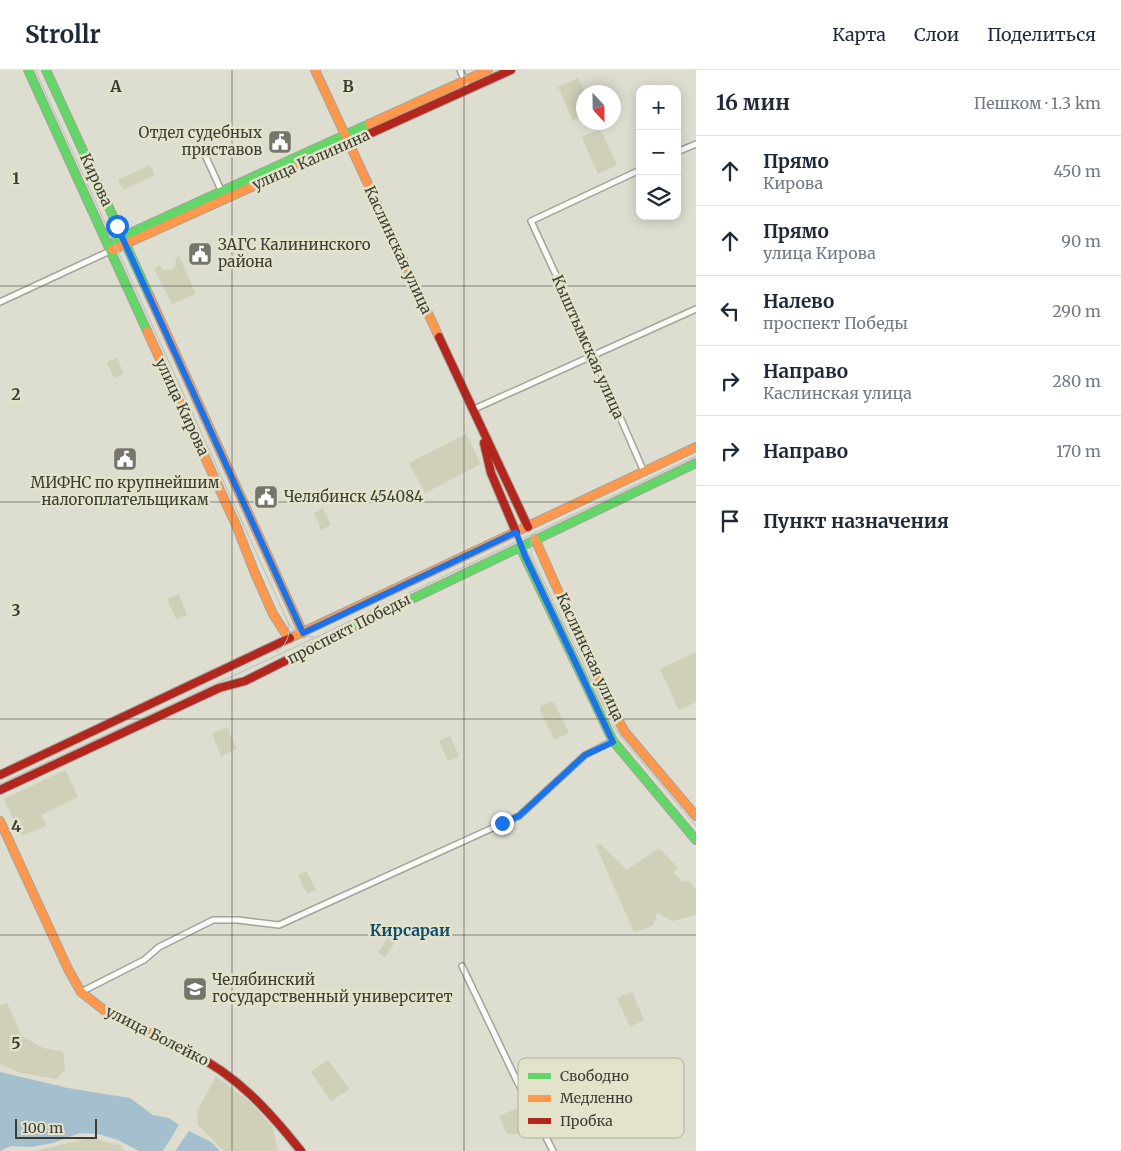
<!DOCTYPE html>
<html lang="ru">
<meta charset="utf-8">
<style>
:root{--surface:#fff;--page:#f2f2f3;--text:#1f2937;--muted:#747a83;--line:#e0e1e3}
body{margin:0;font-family:Merriweather,serif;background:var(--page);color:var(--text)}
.controls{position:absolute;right:15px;top:15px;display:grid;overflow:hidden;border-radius:10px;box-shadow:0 2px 12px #0003}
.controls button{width:45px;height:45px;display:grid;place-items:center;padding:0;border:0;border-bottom:1px solid var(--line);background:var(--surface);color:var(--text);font:25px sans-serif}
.compass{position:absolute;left:576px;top:15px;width:45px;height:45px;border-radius:50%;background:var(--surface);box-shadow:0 2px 12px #0003;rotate:158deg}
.scale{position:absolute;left:15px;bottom:12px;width:82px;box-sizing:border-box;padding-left:5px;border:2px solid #3e3d34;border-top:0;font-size:14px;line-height:18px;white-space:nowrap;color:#3e3d34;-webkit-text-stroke:4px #e3e2ca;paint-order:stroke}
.stop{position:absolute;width:15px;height:15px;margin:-11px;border:4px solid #1a73e8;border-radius:50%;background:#fff}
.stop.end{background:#1a73e8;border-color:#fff;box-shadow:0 1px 5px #0008}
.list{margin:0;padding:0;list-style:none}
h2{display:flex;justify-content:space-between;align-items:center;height:65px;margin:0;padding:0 20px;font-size:21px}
h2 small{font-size:16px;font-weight:400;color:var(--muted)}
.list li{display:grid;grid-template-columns:32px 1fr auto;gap:15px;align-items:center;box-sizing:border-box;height:70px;padding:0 20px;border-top:1px solid var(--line)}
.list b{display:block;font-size:19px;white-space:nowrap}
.list p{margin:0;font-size:16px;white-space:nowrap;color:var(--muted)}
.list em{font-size:16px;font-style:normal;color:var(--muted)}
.icon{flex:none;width:28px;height:28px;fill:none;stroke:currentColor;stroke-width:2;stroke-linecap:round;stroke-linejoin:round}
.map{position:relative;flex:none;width:696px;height:1081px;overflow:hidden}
header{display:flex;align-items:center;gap:30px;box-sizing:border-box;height:70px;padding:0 25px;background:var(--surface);border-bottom:1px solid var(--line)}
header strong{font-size:24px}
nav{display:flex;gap:28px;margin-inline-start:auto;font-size:18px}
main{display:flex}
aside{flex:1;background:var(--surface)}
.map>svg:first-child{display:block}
.green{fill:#d0cfb8}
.water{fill:#a4c0cf}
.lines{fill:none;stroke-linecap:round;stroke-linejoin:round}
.street-casing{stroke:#a4a399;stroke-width:8}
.fast-casing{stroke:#a4a399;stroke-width:10}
.slow-casing{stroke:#a4a399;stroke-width:10}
.jam-casing{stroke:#a4a399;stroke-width:10}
.street{stroke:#fafaf8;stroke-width:5}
.fast{stroke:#63d668;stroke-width:8}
.slow{stroke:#ff974d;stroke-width:8}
.jam{stroke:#b3261e;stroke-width:8}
.tram{stroke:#bdbdba;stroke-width:1}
.route{stroke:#1a73e8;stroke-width:6}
.grid{fill:none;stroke:#3e3d34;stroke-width:1;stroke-opacity:0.55}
.labels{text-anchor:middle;stroke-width:5;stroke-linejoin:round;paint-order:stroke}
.poi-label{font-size:15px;fill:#3e3d34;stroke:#e3e2ca;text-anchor:start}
.street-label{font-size:15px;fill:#3e3d34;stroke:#e3e2ca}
.neighbourhood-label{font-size:16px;font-weight:bold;fill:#0f4d6d;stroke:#e3e2ca}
.key{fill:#e3e2ca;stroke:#b2b09d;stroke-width:1}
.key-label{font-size:14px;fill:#3e3d34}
.grid-label{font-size:16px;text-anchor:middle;font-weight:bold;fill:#3e3d34;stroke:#e3e2ca;stroke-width:5;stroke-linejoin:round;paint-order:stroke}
</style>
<header>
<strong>Strollr</strong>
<nav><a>Карта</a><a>Слои</a><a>Поделиться</a></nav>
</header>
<main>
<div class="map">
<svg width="696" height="1081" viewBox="0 0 696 1081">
<rect width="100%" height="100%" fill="#ddddd0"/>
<g class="green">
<path d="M 578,8 L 585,22 L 583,45 L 573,50 L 558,17 Z"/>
<path d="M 600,59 L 617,95 L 598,104 L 582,67 Z"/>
<path d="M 150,95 L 155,105 L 123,120 L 118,110 Z"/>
<path d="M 179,186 L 196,224 L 172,234 L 154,199 L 159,196 L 164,200 L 172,200 L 175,195 L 176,188 Z"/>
<path d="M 117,288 L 124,304 L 114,308 L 107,292 Z"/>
<path d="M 466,364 L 481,394 L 425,423 L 409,393 Z"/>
<path d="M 323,438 L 331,455 L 321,460 L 314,443 Z"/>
<path d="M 179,524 L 187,545 L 176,549 L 167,529 Z"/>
<path d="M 696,582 L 696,632 L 679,640 L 660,599 Z"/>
<path d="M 551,631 L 554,633 L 569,663 L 556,669 L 553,667 L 540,640 L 541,636 Z"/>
<path d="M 227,657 L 237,679 L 221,686 L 212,664 Z"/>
<path d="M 450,666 L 459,686 L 448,691 L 439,671 Z"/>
<path d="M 65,700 L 78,727 L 41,745 L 47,756 L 21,766 L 4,729 Z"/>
<path d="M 600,774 L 627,800 L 659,778 L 678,798 L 673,802 L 682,812 L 689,811 L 696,819 L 696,845 L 673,851 L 657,843 L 653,856 L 634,862 L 596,776 Z"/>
<path d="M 306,801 L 316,820 L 307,824 L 298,805 Z"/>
<path d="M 388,867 L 395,872 L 385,887 L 378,883 Z"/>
<path d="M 632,922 L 644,950 L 630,957 L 617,928 Z"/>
<path d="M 7,933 L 22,966 L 43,978 L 63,982 L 65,1000 L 56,1009 L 21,1003 L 0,994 L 0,935 Z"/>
<path d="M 328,990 L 349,1019 L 331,1031 L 311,1002 Z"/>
<path d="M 216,1006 L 250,1032 L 273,1058 L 278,1081 L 224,1081 L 198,1055 L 197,1042 Z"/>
<path d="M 522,1036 L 530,1053 L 530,1057 C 525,1062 514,1065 507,1064 L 499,1046 Z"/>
<path d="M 89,1068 L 120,1075 L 125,1081 L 35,1081 Z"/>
</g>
<g class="water">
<path d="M 0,1002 L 68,1018 L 130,1028 L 153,1045 L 169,1048 L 179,1055 L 163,1081 L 139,1081 L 118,1070 L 98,1064 L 80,1063 L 53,1073 L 31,1077 L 11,1076 L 0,1081 Z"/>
<path d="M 189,1061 L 211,1072 L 220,1081 L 175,1081 Z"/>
</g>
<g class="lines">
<defs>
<g id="street">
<path d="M 460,0 L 466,13"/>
<path d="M 200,74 L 221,120"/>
<path d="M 677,82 L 696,74"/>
<path d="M 640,100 L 531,151 L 593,285 L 644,402"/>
<path d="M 0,232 L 112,180"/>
<path d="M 472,340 L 696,239"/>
<path d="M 462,896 L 516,1009 L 553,1081"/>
<path d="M 81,922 L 144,890 L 159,877 L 213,850 L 238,850 L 279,855 L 519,746 L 585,685 L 613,671"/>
</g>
<g id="fast">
<path d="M 28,0 L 147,261"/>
<path d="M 46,0 L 149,225"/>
<path d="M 112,180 L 115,170 L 369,54"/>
<path d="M 520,477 L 613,671 L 696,770"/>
<path d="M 343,562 L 696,393"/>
</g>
<g id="slow">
<path d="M 315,0 L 439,267"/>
<path d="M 369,54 L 488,0"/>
<path d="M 112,180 L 340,77"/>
<path d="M 149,225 L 303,563"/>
<path d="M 147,261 L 236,455 L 254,501 L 273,544 L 289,569"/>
<path d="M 535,469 L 607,630 L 625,662 L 696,746"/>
<path d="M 290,568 L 696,377"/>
<path d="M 0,751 L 68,899 L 81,922 L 109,944 L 191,983"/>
</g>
<g id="jam">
<path d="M 340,77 L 511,0"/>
<path d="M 439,267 L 528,457"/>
<path d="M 484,373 L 491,403 L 516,462"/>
<path d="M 0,705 L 290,568"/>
<path d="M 0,720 L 219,618 L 245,611 L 343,562"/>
<path d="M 191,983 C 237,1005 270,1042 301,1081"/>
</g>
</defs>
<use href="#street" class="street-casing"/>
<use href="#fast" class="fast-casing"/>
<use href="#slow" class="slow-casing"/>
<use href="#jam" class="jam-casing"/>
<use href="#street" class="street"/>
<use href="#fast" class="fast"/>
<use href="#slow" class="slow"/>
<use href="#jam" class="jam"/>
<g class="tram">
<path d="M 35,0 L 288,552 C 294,562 302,567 314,567"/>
<path d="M 536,461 L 531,471 L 531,485 L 613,655 L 621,667 L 696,756"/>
<path d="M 276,582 C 287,575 291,565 288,552"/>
<path d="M 0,714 L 321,565 L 696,386"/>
</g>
</g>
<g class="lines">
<path class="route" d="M 117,156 L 303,563 L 516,462 L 525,486 L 613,672 L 585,685 L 519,746 L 502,753"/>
</g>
<path class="grid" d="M 232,0 L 232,1081M 464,0 L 464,1081M 0,216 L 696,216M 0,432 L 696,432M 0,649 L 696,649M 0,865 L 696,865"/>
<defs>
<symbol id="civic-square" viewBox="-11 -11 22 22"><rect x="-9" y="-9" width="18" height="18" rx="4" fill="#76756b" stroke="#e3e2ca"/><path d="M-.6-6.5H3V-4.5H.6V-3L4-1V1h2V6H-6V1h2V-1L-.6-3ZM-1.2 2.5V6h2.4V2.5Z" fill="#fff"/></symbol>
<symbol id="university-square" viewBox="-11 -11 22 22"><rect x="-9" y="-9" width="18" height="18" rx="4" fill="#76756b" stroke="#e3e2ca"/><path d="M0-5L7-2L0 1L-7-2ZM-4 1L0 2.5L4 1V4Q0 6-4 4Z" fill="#fff"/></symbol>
</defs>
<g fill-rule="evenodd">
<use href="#civic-square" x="266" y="58" width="28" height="28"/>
<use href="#civic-square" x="186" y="170" width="28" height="28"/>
<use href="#civic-square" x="111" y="375" width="28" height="28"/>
<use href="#civic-square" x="252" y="413" width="28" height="28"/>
<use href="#university-square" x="181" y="905" width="28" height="28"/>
</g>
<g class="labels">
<g class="poi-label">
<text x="262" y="68" text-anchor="end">Отдел судебных<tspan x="262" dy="17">приставов</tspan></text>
<text x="218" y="180">ЗАГС Калининского<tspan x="218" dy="17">района</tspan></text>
<text x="125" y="418" text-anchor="middle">МИФНС по крупнейшим<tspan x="125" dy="17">налогоплательщикам</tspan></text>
<text x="284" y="432">Челябинск 454084</text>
<text x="212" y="915">Челябинский<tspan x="212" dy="17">государственный университет</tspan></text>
</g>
<g class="street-label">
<text transform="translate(311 90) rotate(-24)" y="5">улица Калинина</text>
<text transform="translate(96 110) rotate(65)" y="5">Кирова</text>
<text transform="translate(398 180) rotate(65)" y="5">Каслинская улица</text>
<text transform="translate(588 277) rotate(66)" y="5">Кыштымская улица</text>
<text transform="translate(182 337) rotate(65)" y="5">улица Кирова</text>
<text transform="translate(349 559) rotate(-27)" y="5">проспект Победы</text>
<text transform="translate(590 587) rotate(65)" y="5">Каслинская улица</text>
<text transform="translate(157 966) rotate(27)" y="5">улица Болейко</text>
</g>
<g class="neighbourhood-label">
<text x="410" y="866">Кирсараи</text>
</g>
</g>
<rect x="518" y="988" width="166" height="80" rx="8" class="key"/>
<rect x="528" y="1003" width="23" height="6" fill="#63d668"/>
<rect x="528" y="1025" width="23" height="7" fill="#ff974d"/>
<rect x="528" y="1048" width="23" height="6" fill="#b3261e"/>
<g class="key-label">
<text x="560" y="1011">Свободно</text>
<text x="560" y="1033">Медленно</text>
<text x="560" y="1056">Пробка</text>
</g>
<g class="grid-label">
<text x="116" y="22">A</text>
<text x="348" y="22">B</text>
<text x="16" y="114">1</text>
<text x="16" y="330">2</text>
<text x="16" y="546">3</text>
<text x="16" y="762">4</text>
<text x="16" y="979">5</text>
</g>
</svg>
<div class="controls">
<button>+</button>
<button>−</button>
<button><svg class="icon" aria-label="layers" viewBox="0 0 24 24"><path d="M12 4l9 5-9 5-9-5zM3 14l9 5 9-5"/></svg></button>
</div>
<svg class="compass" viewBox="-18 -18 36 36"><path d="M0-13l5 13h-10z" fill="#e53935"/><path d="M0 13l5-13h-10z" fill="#747a83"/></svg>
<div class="scale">100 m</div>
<div class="stop" style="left:117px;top:156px"></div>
<div class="stop end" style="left:502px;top:753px"></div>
</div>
<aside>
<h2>16 мин<small>Пешком · 1.3 km</small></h2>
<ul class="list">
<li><svg class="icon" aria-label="ahead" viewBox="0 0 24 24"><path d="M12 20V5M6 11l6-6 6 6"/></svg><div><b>Прямо</b><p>Кирова</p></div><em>450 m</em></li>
<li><svg class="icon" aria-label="ahead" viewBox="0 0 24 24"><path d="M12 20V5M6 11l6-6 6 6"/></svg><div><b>Прямо</b><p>улица Кирова</p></div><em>90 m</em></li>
<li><svg class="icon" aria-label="left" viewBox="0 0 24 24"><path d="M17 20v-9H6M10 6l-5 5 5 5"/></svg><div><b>Налево</b><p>проспект Победы</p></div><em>290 m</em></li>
<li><svg class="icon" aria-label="right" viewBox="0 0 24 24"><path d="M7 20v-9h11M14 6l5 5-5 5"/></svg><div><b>Направо</b><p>Каслинская улица</p></div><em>280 m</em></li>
<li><svg class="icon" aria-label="right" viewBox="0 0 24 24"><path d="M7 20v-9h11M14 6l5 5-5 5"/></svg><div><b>Направо</b></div><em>170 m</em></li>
<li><svg class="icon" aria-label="arrive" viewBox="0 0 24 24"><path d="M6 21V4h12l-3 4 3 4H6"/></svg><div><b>Пункт назначения</b></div></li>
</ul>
</aside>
</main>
